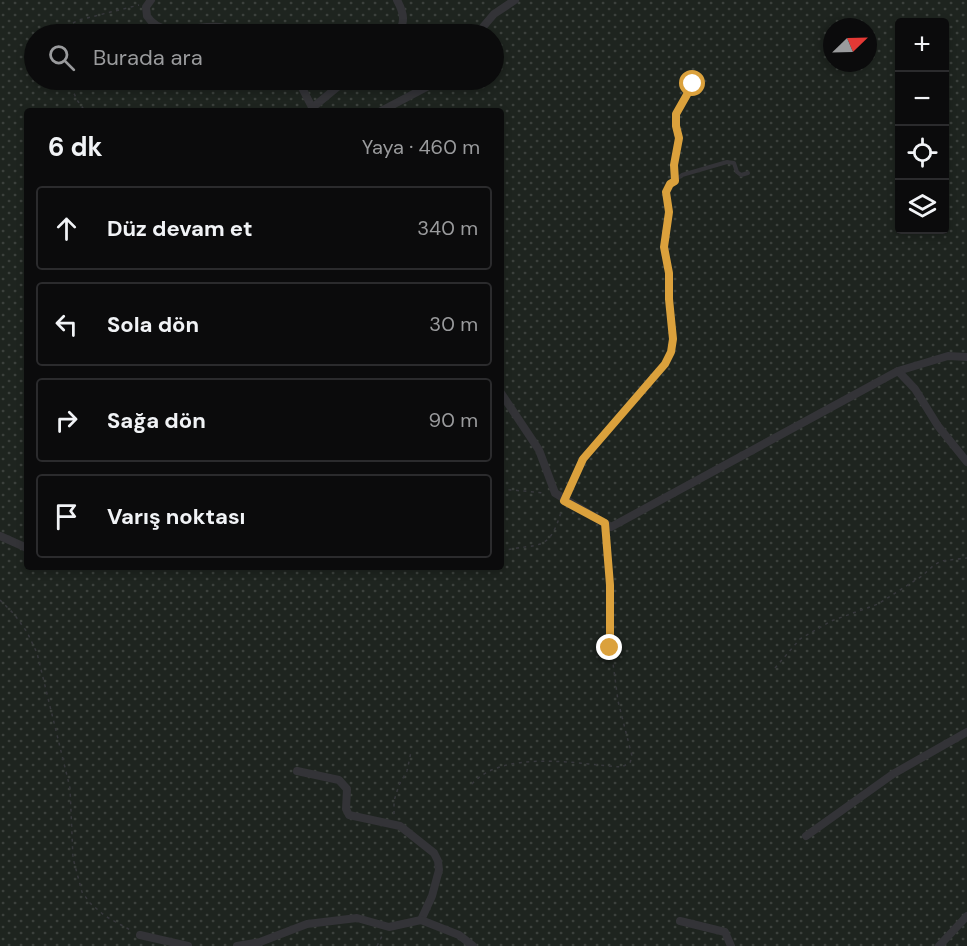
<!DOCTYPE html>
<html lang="tr">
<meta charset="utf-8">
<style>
:root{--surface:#0b0b0c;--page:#141415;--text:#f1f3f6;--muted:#9a9b9d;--line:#2b2b2d}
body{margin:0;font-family:"DM Sans",sans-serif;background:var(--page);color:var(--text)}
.controls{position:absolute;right:18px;top:18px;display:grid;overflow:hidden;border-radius:6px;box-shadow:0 3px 9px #0003}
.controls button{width:54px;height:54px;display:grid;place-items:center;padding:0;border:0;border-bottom:2px solid var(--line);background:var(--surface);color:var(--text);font:30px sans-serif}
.compass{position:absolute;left:823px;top:18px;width:54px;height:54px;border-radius:50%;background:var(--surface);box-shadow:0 3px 9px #0003;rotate:67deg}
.stop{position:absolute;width:18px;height:18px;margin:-14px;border:4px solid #dba13c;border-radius:50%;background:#fff}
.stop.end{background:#dba13c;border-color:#fff;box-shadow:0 2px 6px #0008}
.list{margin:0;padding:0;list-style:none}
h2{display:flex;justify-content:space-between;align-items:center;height:78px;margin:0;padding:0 24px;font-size:26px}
h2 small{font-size:20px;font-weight:400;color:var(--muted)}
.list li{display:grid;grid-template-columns:39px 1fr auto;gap:18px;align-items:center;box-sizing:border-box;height:84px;margin:0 12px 12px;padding:0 12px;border:2px solid var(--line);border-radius:6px}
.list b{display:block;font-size:22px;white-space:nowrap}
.list em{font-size:20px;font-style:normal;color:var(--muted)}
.icon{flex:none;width:33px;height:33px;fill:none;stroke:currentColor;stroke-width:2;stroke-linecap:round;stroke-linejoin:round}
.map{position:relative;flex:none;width:967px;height:946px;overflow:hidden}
.search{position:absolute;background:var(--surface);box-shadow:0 3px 9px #0003;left:24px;top:24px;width:480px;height:66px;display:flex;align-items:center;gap:15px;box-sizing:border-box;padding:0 21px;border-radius:33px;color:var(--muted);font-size:22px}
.panel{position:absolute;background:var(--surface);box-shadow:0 3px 9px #0003;left:24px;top:108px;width:480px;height:462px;border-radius:6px}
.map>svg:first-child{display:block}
.grass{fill:url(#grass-dots);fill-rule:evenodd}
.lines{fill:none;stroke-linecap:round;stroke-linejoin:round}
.path{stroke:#37383c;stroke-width:1.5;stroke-dasharray:3 4.5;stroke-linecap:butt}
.lane{stroke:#333337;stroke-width:4}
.street{stroke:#333337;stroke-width:8}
.route{stroke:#dba13c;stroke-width:8}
</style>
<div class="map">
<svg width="967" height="946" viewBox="0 0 967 946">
<defs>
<pattern id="grass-dots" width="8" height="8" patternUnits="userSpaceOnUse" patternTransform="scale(1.5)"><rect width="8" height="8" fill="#1e241f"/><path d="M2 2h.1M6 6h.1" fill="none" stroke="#3c413d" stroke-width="1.8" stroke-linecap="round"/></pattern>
</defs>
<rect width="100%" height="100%" fill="#0f0f10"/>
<path class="grass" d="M 0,0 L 967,0 L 967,946 L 0,946 ZM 900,22 L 944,22 L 944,230 L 900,230 ZM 832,27 L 868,27 L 868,63 L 832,63 ZM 34,34 L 494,34 L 494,80 L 34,80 ZM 27,111 L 501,111 L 501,567 L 27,567 Z"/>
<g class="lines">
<g class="path">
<path d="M 63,34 L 71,24 L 79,20 L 139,5"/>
<path d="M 68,80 L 77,100 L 85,111"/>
<path d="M 674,171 L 679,138 L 676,126 L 676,114 L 693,84"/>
<path d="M 501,489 L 545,493"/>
<path d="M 501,551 C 540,542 549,554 562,509"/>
<path d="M 0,600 L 14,614 L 27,632 L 37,653 L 70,788 L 73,858 L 82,892 L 90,903 L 105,916 L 132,931"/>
<path d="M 775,668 L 800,639 L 831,621 L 878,604 L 922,576 L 934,565 L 941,561 L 967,558"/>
<path d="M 472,784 C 503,749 579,764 621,767 L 630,763 L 632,756 L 618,701 L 611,648 L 610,585 L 606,534"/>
<path d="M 394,814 L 394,801 L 399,785 L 407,771 L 411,752"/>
<path d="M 377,946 L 382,936"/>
</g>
<path class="lane" d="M 565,500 L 583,459 L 665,364 L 671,352 L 673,338 L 669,299 L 669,273 L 664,247 L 669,211 L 666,189 L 670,184 L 682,175 L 727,162 L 734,163 L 737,172 L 741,175 L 748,173"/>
<g class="street">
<path d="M 151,0 L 146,7 L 147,16 C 162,40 196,25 219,27 C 229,28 241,32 251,34"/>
<path d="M 397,34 C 406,23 404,13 397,0"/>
<path d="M 477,34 L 494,14 L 515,0"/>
<path d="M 298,80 L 314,111"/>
<path d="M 312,108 L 346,80"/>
<path d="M 381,111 L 440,80"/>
<path d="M 898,371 L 948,356 L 967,357"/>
<path d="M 501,393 L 539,450 L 555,493 L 611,527 L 898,371 L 915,389 L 938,426 L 967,462"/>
<path d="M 0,536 L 27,548"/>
<path d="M 297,771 L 339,780 L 347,789 L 346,809 L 349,815 L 400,826 L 434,853 L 438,861 L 439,870 L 432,896 L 421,920"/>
<path d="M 806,836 L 893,774 L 967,732"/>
<path d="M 680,921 L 725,932 L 731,946"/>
<path d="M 140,935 L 188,946"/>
<path d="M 237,946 L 260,942 L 307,924 L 357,918 L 389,927 L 421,920 L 459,935 L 473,946"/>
<path d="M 939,946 L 967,916"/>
</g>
</g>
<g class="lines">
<path class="route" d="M 610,648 L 610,585 L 605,523 L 564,501 L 583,459 L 665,364 L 671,352 L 673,339 L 669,299 L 669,273 L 664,247 L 669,212 L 666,192 L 670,184 L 675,181 L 674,165 L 679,138 L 676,126 L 676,114 L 693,84"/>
</g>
</svg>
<div class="controls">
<button>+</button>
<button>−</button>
<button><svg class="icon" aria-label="locate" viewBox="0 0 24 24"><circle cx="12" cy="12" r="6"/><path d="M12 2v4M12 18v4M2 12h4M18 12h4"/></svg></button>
<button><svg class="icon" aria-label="layers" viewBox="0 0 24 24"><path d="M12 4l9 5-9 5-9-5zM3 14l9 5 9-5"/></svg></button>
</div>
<svg class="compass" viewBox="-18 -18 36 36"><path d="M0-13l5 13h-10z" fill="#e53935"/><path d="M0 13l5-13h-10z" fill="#9a9b9d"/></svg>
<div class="stop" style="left:693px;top:84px"></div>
<div class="stop end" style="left:610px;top:648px"></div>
<div class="search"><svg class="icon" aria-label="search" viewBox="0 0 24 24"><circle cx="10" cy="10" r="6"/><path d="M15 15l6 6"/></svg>Burada ara</div>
<section class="panel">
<h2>6 dk<small>Yaya · 460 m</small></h2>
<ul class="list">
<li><svg class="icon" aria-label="ahead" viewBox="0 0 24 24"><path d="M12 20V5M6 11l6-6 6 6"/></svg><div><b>Düz devam et</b></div><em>340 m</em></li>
<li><svg class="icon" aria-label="left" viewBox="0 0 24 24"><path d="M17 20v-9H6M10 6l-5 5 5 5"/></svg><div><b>Sola dön</b></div><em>30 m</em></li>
<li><svg class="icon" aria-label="right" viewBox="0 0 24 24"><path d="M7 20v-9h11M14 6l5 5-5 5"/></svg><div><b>Sağa dön</b></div><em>90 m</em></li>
<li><svg class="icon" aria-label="arrive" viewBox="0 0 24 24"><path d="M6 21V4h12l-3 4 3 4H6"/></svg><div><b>Varış noktası</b></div></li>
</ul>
</section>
</div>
